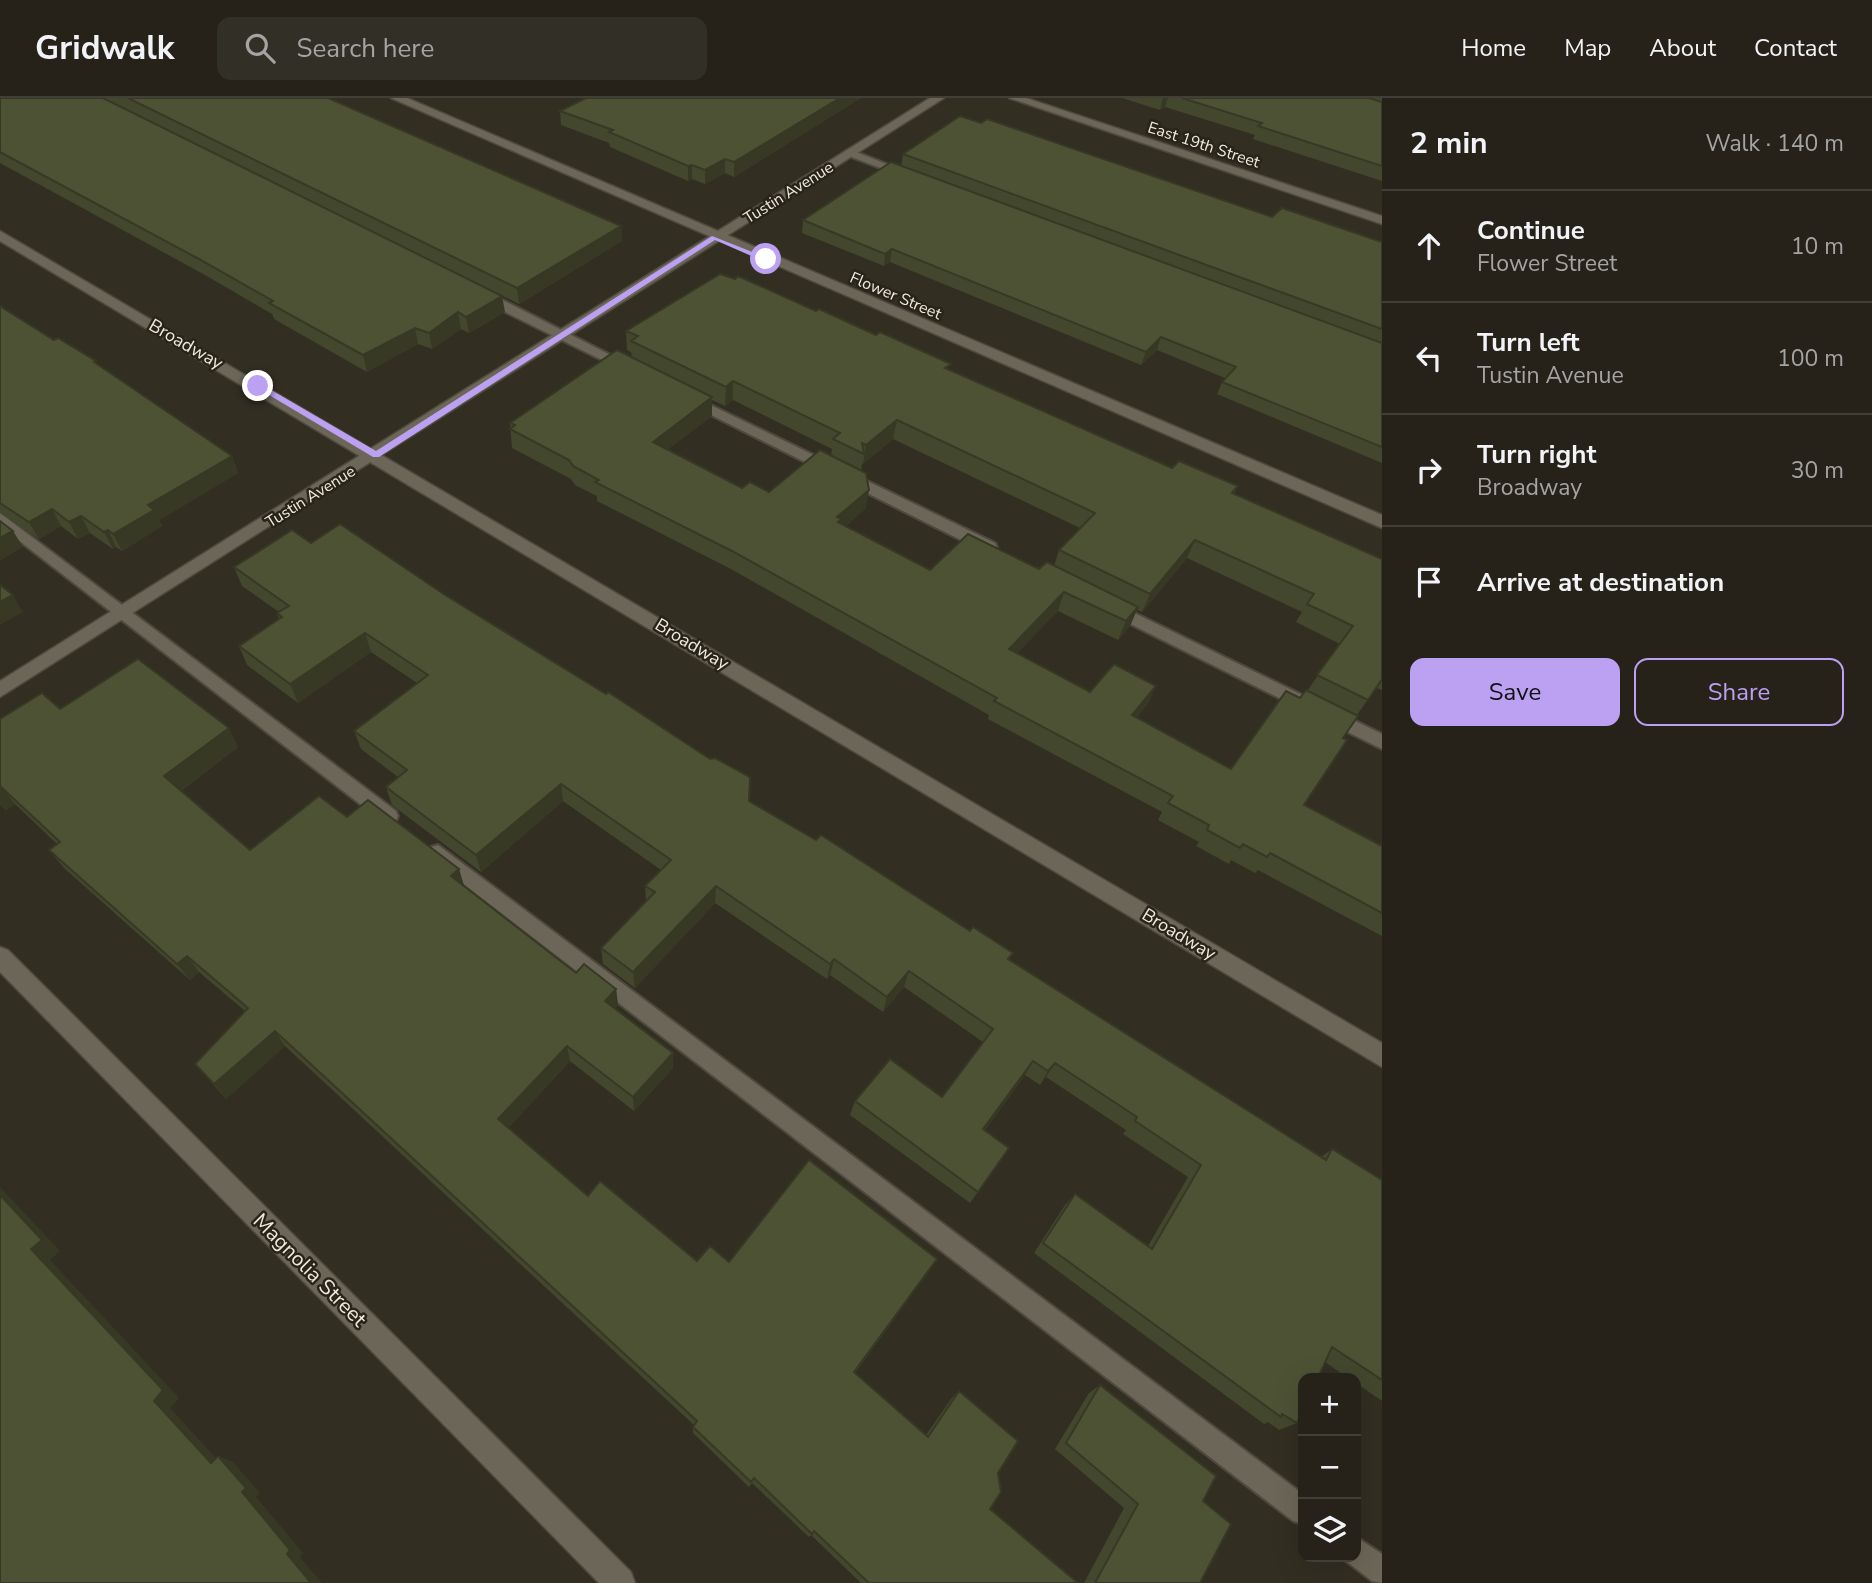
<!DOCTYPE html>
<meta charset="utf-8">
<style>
:root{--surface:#26221a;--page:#322f27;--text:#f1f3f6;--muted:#a4a4a2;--line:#423f39;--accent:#bca0f2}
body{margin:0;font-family:"Nunito Sans",sans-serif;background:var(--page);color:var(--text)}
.controls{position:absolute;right:21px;bottom:21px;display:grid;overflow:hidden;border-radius:14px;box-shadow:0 7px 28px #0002}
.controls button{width:63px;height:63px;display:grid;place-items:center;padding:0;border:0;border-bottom:2px solid var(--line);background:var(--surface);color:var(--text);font:35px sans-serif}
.stop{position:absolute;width:21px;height:21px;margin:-16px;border:5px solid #bca0f2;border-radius:50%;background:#fff}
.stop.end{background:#bca0f2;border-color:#fff;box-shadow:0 2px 7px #0008}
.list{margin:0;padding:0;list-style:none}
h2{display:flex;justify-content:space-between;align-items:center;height:91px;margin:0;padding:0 28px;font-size:30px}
h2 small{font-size:23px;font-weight:400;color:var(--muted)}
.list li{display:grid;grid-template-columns:46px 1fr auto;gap:21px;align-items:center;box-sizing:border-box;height:112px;padding:0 28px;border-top:2px solid var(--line)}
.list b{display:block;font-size:26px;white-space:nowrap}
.list p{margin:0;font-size:23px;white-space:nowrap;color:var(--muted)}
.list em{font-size:23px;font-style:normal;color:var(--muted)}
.actions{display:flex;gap:14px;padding:21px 28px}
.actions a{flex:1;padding:16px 0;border:2px solid var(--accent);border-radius:14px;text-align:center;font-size:24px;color:var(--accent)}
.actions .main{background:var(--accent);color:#111}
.icon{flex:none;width:38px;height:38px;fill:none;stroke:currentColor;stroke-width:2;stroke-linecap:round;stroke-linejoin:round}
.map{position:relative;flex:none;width:1382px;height:1485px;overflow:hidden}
header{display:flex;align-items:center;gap:42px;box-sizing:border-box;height:98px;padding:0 35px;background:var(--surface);border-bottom:2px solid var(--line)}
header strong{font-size:33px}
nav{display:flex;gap:38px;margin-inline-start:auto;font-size:24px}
.search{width:490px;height:63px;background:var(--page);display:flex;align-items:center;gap:18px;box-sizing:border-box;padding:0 24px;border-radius:14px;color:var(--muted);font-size:26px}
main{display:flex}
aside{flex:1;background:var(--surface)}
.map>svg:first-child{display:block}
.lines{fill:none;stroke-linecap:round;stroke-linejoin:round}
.service-casing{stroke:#4e493f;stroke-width:4}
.minor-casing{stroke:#4e493f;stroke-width:3}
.tertiary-casing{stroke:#4e493f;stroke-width:3}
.service{fill:#6c6658;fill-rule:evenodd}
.minor{fill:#6c6658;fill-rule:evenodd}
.tertiary{fill:#6c6658;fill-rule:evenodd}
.wall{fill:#43472e;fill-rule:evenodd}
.shaded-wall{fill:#373925}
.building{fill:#4e5235;stroke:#373925;stroke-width:2}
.route{fill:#bca0f2}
.labels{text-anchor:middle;stroke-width:5;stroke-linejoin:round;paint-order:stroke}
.far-street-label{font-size:16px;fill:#eeeae2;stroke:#292418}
.street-label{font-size:18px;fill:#eeeae2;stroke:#292418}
.near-street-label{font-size:21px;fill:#eeeae2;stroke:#292418}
</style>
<header>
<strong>Gridwalk</strong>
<div class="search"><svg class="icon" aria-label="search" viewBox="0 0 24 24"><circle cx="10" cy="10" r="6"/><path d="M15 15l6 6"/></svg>Search here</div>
<nav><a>Home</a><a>Map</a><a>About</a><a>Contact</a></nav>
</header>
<main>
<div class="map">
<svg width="1382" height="1485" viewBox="0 0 1382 1485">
<rect width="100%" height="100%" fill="#332e22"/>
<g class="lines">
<defs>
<g id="service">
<path d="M 846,53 L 854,53 L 914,77 L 904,79 L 846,57 Z"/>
<path d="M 475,193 L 485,193 L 636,270 L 624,273 L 475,199 Z"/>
<path d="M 690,297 L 995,445 L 997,449 L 995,453 L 983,453 L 685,304 L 685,298 Z"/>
<path d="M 0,415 L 396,713 L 398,718 L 396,723 L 382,723 L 0,428 Z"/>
<path d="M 1110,503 L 1382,636 L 1382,651 L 1104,513 L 1102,509 L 1104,505 Z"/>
<path d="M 438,747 L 1303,1396 L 1303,1426 L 1293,1423 L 431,761 L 428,755 L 431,749 Z"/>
<path d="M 1356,1439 L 1382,1456 L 1382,1485 L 1372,1483 L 1346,1463 L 1345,1459 L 1356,1459 Z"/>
</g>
<g id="minor">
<path d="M 391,0 L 407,0 L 1382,417 L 1382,430 Z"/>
<path d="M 0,133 L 1382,945 L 1382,969 L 0,143 Z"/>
<path d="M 0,849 L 8,852 L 631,1474 L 635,1485 L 599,1485 L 0,874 Z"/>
</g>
<g id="tertiary">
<path d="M 930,0 L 944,0 L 0,599 L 0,583 Z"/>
<path d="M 1009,0 L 1026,0 L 1382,118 L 1382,126 Z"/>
</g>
</defs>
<use href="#service" class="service-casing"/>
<use href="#minor" class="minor-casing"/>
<use href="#tertiary" class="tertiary-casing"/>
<use href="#service" class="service"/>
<use href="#minor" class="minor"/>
<use href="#tertiary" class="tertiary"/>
</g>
<g class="wall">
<path d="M 0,0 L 505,214 L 469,235 L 461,231 L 432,251 L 418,246 L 367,274 L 274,221 L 272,216 L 205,177 L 0,65 Z"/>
<path d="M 103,0 L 328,0 L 621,128 L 622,143 L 519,206 Z"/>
<path d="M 586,0 L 861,0 L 734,79 L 725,75 L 705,86 L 692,81 L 688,83 L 610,49 L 609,45 L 561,27 L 560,13 Z"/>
<path d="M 1122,0 L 1382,0 L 1382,83 L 1253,41 L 1255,37 L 1165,9 L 1160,12 Z"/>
<path d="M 903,56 L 1272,119 L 1382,144 L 1382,365 L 1217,296 L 1222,284 L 1225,280 L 1157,252 L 1141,267 L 890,164 L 884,168 L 802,135 L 803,122 L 901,68 Z"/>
<path d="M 0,208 L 54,242 L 98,267 L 232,358 L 238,375 L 159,422 L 162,428 L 122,453 L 116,449 L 113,451 L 90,435 L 78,441 L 61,428 L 39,441 L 0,415 Z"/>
<path d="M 626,233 L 949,272 L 1172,370 L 1238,388 L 1234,396 L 1382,461 L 1382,592 L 1376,590 L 1357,617 L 1304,707 L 1382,748 L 1382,838 L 1258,772 L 1255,775 L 1231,762 L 1229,766 L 1196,748 L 1199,744 L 1158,722 L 1162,714 L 988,621 L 989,617 L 731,471 L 597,403 L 597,398 L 575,387 L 571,381 L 512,350 L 510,325 L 632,259 L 631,254 L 627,252 ZM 712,302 L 725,308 L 733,302 L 832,351 L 831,358 L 769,394 L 742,390 L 668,351 L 712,318 ZM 893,341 L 1080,430 L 1059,452 L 1054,468 L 1039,471 L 930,472 L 846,428 L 866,410 L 861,373 L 862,365 L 863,366 ZM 1187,460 L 1302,514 L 1296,524 L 1340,546 L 1307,593 L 1231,671 L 1136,619 L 1148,606 L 1090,594 L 1017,555 L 1058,513 L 1118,542 L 1130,528 L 1137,512 L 1142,514 Z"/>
<path d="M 311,445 L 749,703 L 1010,862 L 1321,1059 L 1332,1051 L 1382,1082 L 1382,1303 L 1356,1285 L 1356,1280 L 1348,1280 L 1325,1264 L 1297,1325 L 1279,1332 L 1268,1324 L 1264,1326 L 1034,1155 L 1065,1107 L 1075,1096 L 1148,1148 L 1188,1079 L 1123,1036 L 1126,1032 L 1046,979 L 1040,987 L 1025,977 L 985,1032 L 1001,1062 L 970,1105 L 850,1017 L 855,1003 L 942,999 L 983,944 L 904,889 L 883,914 L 830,877 L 827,881 L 715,805 L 635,890 L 603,866 L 601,850 L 646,804 L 645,788 L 661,772 L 563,703 L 481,774 L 392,707 L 386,689 L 398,679 L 361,651 L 354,633 L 417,585 L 371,554 L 298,605 L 247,567 L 239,548 L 279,521 L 277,515 L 279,514 L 242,488 L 234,469 Z"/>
<path d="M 60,611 L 238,649 L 181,693 L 250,752 L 347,719 L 459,771 L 464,788 L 576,875 L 616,891 L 618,907 L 614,911 L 673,955 L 673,970 L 634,1013 L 570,963 L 508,1030 L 588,1098 L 697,1163 L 930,1172 L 855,1275 L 926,1337 L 951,1301 L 959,1293 L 998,1375 L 990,1411 L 1078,1485 L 861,1485 L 811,1437 L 809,1439 L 752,1385 L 749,1389 L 693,1335 L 693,1329 L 694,1327 L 285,948 L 226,1001 L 195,966 L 245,913 L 199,874 L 190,882 L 64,770 L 49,752 L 57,746 L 15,706 L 6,712 L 0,706 L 0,621 Z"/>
<path d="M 1100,1287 L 1203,1403 L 1200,1485 L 1084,1485 L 1124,1410 L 1055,1351 L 1089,1295 Z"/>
</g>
<g class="shaded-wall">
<path d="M 840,0 L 861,0 L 734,79 L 734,64 Z"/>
<path d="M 1163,0 L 1168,0 L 1165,9 L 1160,12 Z"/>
<path d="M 725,61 L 725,75 L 705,86 L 705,72 Z"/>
<path d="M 692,67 L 692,81 L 688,83 L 688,68 Z"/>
<path d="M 621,128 L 622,143 L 519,206 L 517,190 Z"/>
<path d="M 892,151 L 890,164 L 884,168 L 885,156 Z"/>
<path d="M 502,198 L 505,214 L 469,235 L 466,219 Z"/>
<path d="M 458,214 L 461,231 L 432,251 L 429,235 Z"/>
<path d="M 415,230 L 418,246 L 367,274 L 363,257 Z"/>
<path d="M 1161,239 L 1157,252 L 1141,267 L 1146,254 Z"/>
<path d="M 733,283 L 733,302 L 725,308 L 726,289 Z"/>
<path d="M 712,299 L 712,318 L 653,362 L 653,344 Z"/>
<path d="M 897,322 L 893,341 L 863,366 L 866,347 Z"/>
<path d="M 232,358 L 238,375 L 159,422 L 162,428 L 122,453 L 113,436 L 148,407 Z"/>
<path d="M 869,392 L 866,410 L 840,433 L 837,419 Z"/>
<path d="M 52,411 L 61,428 L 39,441 L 29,424 Z"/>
<path d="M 81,418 L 90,435 L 78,441 L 69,424 Z"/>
<path d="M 108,432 L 116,449 L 113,451 L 104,434 Z"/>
<path d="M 13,433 L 23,449 L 0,463 L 0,440 Z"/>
<path d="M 1195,442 L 1187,460 L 1142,514 L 1150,496 Z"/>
<path d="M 1064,494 L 1058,513 L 1004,569 L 1009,551 Z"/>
<path d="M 13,497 L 23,514 L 0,527 L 0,504 Z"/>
<path d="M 1138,509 L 1130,528 L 1118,542 L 1126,523 Z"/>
<path d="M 365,535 L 371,554 L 298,605 L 290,586 Z"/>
<path d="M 1156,588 L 1148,606 L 1124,635 L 1132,617 Z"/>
<path d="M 229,630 L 238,649 L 175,697 L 164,678 Z"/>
<path d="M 561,686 L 563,703 L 481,774 L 476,757 Z"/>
<path d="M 0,687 L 15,706 L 6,712 L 0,705 Z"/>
<path d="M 459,771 L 464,788 L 451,778 Z"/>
<path d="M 716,788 L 715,805 L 635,890 L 633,874 Z"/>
<path d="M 187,858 L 199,874 L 190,882 L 177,866 Z"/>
<path d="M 834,861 L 830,877 L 827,881 L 830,866 Z"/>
<path d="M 909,873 L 904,889 L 883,914 L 887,899 Z"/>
<path d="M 616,891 L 618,907 L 607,919 L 605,903 Z"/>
<path d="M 275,933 L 285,948 L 226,1001 L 214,986 Z"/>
<path d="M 567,948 L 570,963 L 503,1035 L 498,1021 Z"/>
<path d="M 673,955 L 673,970 L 634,1013 L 633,999 Z"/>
<path d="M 1033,963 L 1025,977 L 976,1044 L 983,1031 Z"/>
<path d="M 1055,965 L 1046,979 L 1040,987 L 1048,973 Z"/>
<path d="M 0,1089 L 60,1153 L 50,1162 L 179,1300 L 170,1310 L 226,1371 L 211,1365 L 154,1303 L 31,1151 L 0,1097 Z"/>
<path d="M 937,1161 L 930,1172 L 849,1282 L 854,1274 Z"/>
<path d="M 218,1358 L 233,1364 L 260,1395 L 256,1399 L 303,1455 L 300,1459 L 322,1485 L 311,1485 L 287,1456 L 242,1394 Z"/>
</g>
<g class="building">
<path d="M 0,0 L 103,0 L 502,198 L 466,219 L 458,214 L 429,235 L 415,230 L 363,257 L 269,205 L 273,203 L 199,161 L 0,54 Z"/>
<path d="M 128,0 L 328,0 L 621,128 L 517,190 Z"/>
<path d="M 586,0 L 840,0 L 734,64 L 725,61 L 705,72 L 692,67 L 688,68 L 609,34 L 613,32 L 560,13 Z"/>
<path d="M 1182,0 L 1369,0 L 1382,4 L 1382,68 L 1258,28 L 1262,25 Z"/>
<path d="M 960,18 L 981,25 L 987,21 L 1272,119 L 1282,110 L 1382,144 L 1382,231 L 903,56 Z"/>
<path d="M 891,64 L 1382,245 L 1382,349 L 1222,284 L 1236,269 L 1161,239 L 1146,254 L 892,151 L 885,156 L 803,122 Z"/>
<path d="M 720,176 L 735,181 L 738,178 L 816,213 L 819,211 L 876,237 L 880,234 L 951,266 L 945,270 L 1172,370 L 1179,363 L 1238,388 L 1232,395 L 1382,461 L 1382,581 L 1368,602 L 1317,577 L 1353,528 L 1307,506 L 1314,496 L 1195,442 L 1150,496 L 1059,452 L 1095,415 L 897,322 L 866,347 L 862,345 L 864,356 L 833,341 L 840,335 L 733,283 L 726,289 L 631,243 L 638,238 L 626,233 Z"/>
<path d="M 0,208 L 54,242 L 58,240 L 96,263 L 94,264 L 232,358 L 148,407 L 154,412 L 113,436 L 108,432 L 104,434 L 81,418 L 69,424 L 52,411 L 29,424 L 0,405 Z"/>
<path d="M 617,252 L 712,299 L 653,344 L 742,390 L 750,384 L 769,394 L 820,352 L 866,375 L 869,392 L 837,419 L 842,421 L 838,424 L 930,472 L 968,436 L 1039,471 L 1047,464 L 1138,509 L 1126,523 L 1064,494 L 1009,551 L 1090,594 L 1114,566 L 1156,588 L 1132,617 L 1231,671 L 1286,593 L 1300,600 L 1306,592 L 1358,618 L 1343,640 L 1347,642 L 1304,707 L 1382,748 L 1382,815 L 1270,755 L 1267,759 L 1243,746 L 1240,750 L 1207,732 L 1209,727 L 1168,705 L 1173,698 L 994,603 L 997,600 L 732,453 L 595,384 L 599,382 L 573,368 L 569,362 L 510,331 L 515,327 L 510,325 Z"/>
<path d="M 0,423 L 13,433 L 0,440 Z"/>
<path d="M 340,426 L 445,497 L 606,596 L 608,594 L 710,661 L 715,660 L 750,679 L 749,703 L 816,742 L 821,737 L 970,833 L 973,829 L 1013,855 L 1008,861 L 1326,1062 L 1332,1051 L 1382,1082 L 1382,1282 L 1332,1249 L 1318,1280 L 1303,1280 L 1303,1311 L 1297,1325 L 1282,1316 L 1281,1319 L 1043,1145 L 1075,1096 L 1152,1151 L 1201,1067 L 1135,1023 L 1137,1019 L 1055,965 L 1048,973 L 1033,963 L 983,1031 L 1009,1050 L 978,1094 L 855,1003 L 890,961 L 942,999 L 993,931 L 909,873 L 887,899 L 834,861 L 830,866 L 716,788 L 633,874 L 601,850 L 655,794 L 645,788 L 671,762 L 561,686 L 476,757 L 386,689 L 407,672 L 354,633 L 428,577 L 365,535 L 290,586 L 239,548 L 282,519 L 277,515 L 289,508 L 234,469 L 292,432 L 311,445 Z"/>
<path d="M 0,487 L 13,497 L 0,504 Z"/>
<path d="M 138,561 L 229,630 L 164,678 L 250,752 L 319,698 L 347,719 L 368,702 L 459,771 L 451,778 L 576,875 L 584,866 L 616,891 L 605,903 L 673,955 L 633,999 L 567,948 L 498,1021 L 588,1098 L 600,1083 L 697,1163 L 710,1148 L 729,1164 L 809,1062 L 937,1161 L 854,1274 L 928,1339 L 959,1293 L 1018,1343 L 998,1375 L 1001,1394 L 990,1411 L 1078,1485 L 869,1485 L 814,1433 L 812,1436 L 754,1380 L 751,1384 L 693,1329 L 697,1323 L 275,933 L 214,986 L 195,966 L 248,910 L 187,858 L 177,866 L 49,752 L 60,744 L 0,688 L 0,621 L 42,595 L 60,611 Z"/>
<path d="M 0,1097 L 42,1142 L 31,1151 L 163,1292 L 154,1303 L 211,1365 L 218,1358 L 246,1390 L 242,1394 L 290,1452 L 287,1456 L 311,1485 L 0,1485 Z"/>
<path d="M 1100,1287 L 1216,1378 L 1203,1403 L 1231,1426 L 1200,1485 L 1095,1485 L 1138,1406 L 1066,1345 Z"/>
</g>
<path class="route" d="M 712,138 L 770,161 L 763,163 L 715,142 L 379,359 L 373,359 L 254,288 L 261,286 L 376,353 Z"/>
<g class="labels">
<g class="far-street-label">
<text transform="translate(1204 46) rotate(18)" y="6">East 19th Street</text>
<text transform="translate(788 94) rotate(-32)" y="6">Tustin Avenue</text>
<text transform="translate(896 197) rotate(23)" y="6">Flower Street</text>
<text transform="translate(310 398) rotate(-32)" y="6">Tustin Avenue</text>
</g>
<g class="street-label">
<text transform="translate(186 246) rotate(30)" y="6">Broadway</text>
<text transform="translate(692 546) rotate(31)" y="6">Broadway</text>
<text transform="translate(1179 836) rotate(31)" y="6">Broadway</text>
</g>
<g class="near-street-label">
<text transform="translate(310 1172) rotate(45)" y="7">Magnolia Street</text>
</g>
</g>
</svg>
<div class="controls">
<button>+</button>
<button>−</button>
<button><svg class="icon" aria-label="layers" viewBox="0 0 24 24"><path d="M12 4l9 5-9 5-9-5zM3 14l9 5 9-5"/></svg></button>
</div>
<div class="stop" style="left:766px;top:161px"></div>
<div class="stop end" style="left:258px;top:288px"></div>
</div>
<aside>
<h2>2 min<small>Walk · 140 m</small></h2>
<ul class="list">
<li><svg class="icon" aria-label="ahead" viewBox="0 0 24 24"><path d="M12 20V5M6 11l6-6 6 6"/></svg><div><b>Continue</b><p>Flower Street</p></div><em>10 m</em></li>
<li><svg class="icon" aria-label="left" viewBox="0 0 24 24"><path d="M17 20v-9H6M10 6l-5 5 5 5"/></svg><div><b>Turn left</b><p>Tustin Avenue</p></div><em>100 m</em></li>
<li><svg class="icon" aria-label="right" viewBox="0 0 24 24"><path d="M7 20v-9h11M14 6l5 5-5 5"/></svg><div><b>Turn right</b><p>Broadway</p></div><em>30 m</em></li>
<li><svg class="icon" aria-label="arrive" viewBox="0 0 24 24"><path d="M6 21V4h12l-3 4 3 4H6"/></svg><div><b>Arrive at destination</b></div></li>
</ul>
<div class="actions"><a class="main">Save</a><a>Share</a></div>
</aside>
</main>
